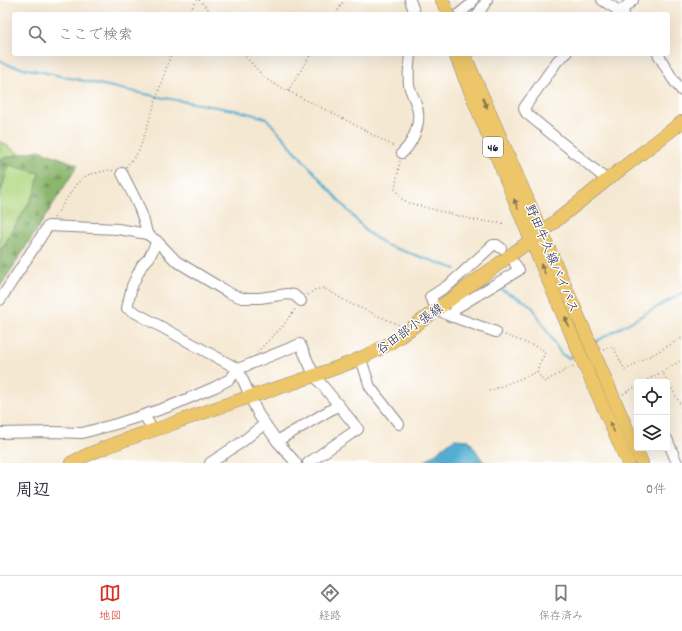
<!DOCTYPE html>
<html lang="ja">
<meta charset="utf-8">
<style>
:root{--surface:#fff;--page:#f7f7f7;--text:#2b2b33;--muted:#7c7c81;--line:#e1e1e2;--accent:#d93025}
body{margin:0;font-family:Dekko,"Klee One",sans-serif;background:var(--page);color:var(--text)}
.controls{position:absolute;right:12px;bottom:12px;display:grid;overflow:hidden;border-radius:4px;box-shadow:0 4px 16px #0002}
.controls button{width:36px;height:36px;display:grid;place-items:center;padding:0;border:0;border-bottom:1px solid var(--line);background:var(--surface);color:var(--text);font:20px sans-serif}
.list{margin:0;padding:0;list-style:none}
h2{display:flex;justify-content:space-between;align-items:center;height:52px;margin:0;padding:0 16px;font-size:17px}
h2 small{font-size:13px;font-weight:400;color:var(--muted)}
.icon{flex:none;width:22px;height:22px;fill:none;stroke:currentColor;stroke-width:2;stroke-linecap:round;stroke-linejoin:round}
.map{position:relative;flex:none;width:682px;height:463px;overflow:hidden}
.search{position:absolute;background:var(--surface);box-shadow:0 4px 16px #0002;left:12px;right:12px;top:12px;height:44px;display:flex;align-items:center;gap:10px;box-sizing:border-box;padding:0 14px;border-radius:4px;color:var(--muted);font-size:15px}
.sheet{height:112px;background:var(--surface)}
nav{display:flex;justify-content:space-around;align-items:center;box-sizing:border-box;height:56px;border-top:1px solid var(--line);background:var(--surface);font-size:11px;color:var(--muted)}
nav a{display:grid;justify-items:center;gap:2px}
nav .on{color:var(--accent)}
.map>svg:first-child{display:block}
.grass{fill:#afd57e;stroke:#687c5c}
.forest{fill:url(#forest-firs);stroke:#566c54}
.water{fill:#52add0;stroke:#3a6886}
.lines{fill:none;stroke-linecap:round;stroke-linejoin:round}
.stream{stroke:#52add0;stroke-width:2}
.minor-casing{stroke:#8c8586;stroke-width:12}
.major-casing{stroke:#8c8586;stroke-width:14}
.path{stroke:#8c8586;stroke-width:1.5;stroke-dasharray:1 3;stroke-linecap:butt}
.minor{stroke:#fff;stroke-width:10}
.major{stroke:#ecc669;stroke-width:13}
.major-bridge-casing{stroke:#8c8586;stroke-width:14;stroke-linecap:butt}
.major-bridge{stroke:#ecc669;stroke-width:13}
.oneway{fill:#877452}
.labels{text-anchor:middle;stroke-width:3;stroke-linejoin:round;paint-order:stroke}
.shield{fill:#fff;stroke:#646476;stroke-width:1}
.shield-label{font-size:12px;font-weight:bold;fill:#22223b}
.street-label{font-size:13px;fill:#22223b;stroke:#fff}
</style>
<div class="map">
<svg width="682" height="463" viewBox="0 0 682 463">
<defs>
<pattern id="forest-firs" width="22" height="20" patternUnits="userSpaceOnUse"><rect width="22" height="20" fill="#8bb66d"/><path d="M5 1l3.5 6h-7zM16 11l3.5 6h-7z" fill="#71945b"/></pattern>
</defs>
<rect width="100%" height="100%" fill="#fff"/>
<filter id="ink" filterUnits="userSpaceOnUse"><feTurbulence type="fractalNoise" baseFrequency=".025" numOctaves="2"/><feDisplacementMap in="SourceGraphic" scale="8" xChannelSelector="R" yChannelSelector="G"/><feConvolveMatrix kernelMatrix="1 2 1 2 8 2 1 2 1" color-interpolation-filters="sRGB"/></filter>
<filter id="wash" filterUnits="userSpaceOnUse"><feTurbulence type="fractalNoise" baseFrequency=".012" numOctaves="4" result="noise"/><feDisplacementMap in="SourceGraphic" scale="16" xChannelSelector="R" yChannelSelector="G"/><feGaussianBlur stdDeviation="0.9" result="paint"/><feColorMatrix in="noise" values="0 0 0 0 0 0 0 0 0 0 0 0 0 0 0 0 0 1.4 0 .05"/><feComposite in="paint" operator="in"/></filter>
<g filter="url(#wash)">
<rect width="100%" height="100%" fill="#f5e8d2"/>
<path class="grass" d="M 0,141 L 47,172 L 0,252 Z"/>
<path class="forest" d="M 39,150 L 78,165 L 0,287 L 0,252 L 35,193 L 39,173 L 9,165 L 0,195 L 0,159 Z"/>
<path class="water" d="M 454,439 L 469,440 L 484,463 L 423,463 Z"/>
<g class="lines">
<g class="stream">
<path d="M 0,60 L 9,65 L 159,97 L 239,111 L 266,118 L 367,232 L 386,245 L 456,269"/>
<path d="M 502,290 L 526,302 L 533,308 L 561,354 L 569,358 L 574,354"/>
<path d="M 595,342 L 682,293"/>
</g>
</g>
</g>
<g filter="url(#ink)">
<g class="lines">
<defs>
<g id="minor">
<path d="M 410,0 L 415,14"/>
<path d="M 602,0 L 624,14"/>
<path d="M 460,13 L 471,4 L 473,0"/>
<path d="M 478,14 L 487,0"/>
<path d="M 618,14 L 633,0"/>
<path d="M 566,54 L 558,60 L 524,108 L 526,113 L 607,180"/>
<path d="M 658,54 L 672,78 L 682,91"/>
<path d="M 402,153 C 412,144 420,126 418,112 C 417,102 411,94 409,85 C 408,75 409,64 410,54"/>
<path d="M 122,173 C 132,193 143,211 147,234 L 157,241 L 176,261 L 229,293 L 242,298 L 260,298 L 287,294 L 294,295 L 301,301"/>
<path d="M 0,300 L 48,226 L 118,229 L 147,234"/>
<path d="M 452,317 L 456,308 L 519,270 L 515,264"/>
<path d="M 496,332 L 448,315 L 437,309 L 430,297 L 450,284 L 493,245 L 497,245 L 501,248"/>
<path d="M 361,359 L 370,387 L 399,424"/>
<path d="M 144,415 L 173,405 L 215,387 L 230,379 L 238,369 L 127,308 L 132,286 L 142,265 L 149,258 L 157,241"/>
<path d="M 0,433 L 52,432 L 82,433 L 116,424 L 144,415 L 153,430"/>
<path d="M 667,439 L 677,463"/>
<path d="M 277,441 L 339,405"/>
<path d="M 210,463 L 242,442 L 254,432 L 265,424"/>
<path d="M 296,463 L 277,441 L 258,414 L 238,369 L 300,344 L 314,375 L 358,429 L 308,463"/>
</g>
<g id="major">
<path d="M 442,0 L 448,14"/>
<path d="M 455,54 L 531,240 L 577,347"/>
<path d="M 464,54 L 589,341"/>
<path d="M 597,360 L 642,463"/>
<path d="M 585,366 L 628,463"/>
<path d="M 71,463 C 101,447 134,437 166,426 C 207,411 248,397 290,384 C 327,371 365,360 398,338 L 542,232 L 607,180 L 682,122"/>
</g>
</defs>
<use href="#minor" class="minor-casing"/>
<use href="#major" class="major-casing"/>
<g class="path">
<path d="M 199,0 L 213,14"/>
<path d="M 188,14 L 197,0"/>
<path d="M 336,14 L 344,0"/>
<path d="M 243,54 L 266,79 L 276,85 L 346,120 L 395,147"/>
<path d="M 288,91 L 311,54"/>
<path d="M 400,161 L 395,189 L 402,199 L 409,203 L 474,220 L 506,224"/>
<path d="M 126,167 L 139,151 L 171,54"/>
<path d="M 54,218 L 77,183 L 87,175 L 109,170 L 114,171"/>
<path d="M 308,295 L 314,290 L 324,288 L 349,303 L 399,325"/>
<path d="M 505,335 L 542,349 L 545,354 L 539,364 L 537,372"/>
<path d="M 603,350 L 607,348 L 613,347 L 625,370 L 682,338"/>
<path d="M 257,352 L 283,326 L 296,308"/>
<path d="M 662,371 L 680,404 L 682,412"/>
<path d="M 644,382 L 682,360"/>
<path d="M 489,391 L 537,372 L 544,382 L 575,365"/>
<path d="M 623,394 L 637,386"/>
</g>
<use href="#minor" class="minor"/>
<use href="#major" class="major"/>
<defs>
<g id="major-bridge">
<path d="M 589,341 L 597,360"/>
<path d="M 577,347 L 585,366"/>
</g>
</defs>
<use href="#major-bridge" class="major-bridge-casing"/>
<use href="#major-bridge" class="major-bridge"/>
</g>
<defs><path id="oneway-solid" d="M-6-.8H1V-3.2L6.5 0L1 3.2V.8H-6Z"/></defs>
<g class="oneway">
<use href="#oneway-solid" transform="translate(485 103) rotate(66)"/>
<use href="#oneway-solid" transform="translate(516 204) rotate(-112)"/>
<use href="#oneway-solid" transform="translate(543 269) rotate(-114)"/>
<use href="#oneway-solid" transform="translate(567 322) rotate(-113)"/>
<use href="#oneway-solid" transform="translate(612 427) rotate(-114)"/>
</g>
</g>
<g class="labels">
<rect class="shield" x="483" y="137" width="20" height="20" rx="3"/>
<g class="shield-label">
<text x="493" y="151">46</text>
</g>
<g class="street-label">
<text transform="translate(553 258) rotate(67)" y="5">野田牛久線バイパス</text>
<text transform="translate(409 328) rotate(-35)" y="5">谷田部小張線</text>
</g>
</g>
</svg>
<div class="controls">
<button><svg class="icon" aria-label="locate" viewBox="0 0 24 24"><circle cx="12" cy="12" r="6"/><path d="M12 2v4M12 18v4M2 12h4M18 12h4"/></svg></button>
<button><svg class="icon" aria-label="layers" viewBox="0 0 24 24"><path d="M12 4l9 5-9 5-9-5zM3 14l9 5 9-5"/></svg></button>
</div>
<div class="search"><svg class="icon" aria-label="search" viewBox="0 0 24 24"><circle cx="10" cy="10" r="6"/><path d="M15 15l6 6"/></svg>ここで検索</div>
</div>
<section class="sheet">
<h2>周辺<small>0件</small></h2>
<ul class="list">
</ul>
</section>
<nav>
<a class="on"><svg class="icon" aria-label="map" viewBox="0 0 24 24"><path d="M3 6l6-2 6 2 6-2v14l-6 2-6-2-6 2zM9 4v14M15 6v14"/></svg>地図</a>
<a><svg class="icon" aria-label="directions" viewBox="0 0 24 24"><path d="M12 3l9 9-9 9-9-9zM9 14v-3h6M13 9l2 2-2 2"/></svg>経路</a>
<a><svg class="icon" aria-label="saved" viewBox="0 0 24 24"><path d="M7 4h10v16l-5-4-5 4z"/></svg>保存済み</a>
</nav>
